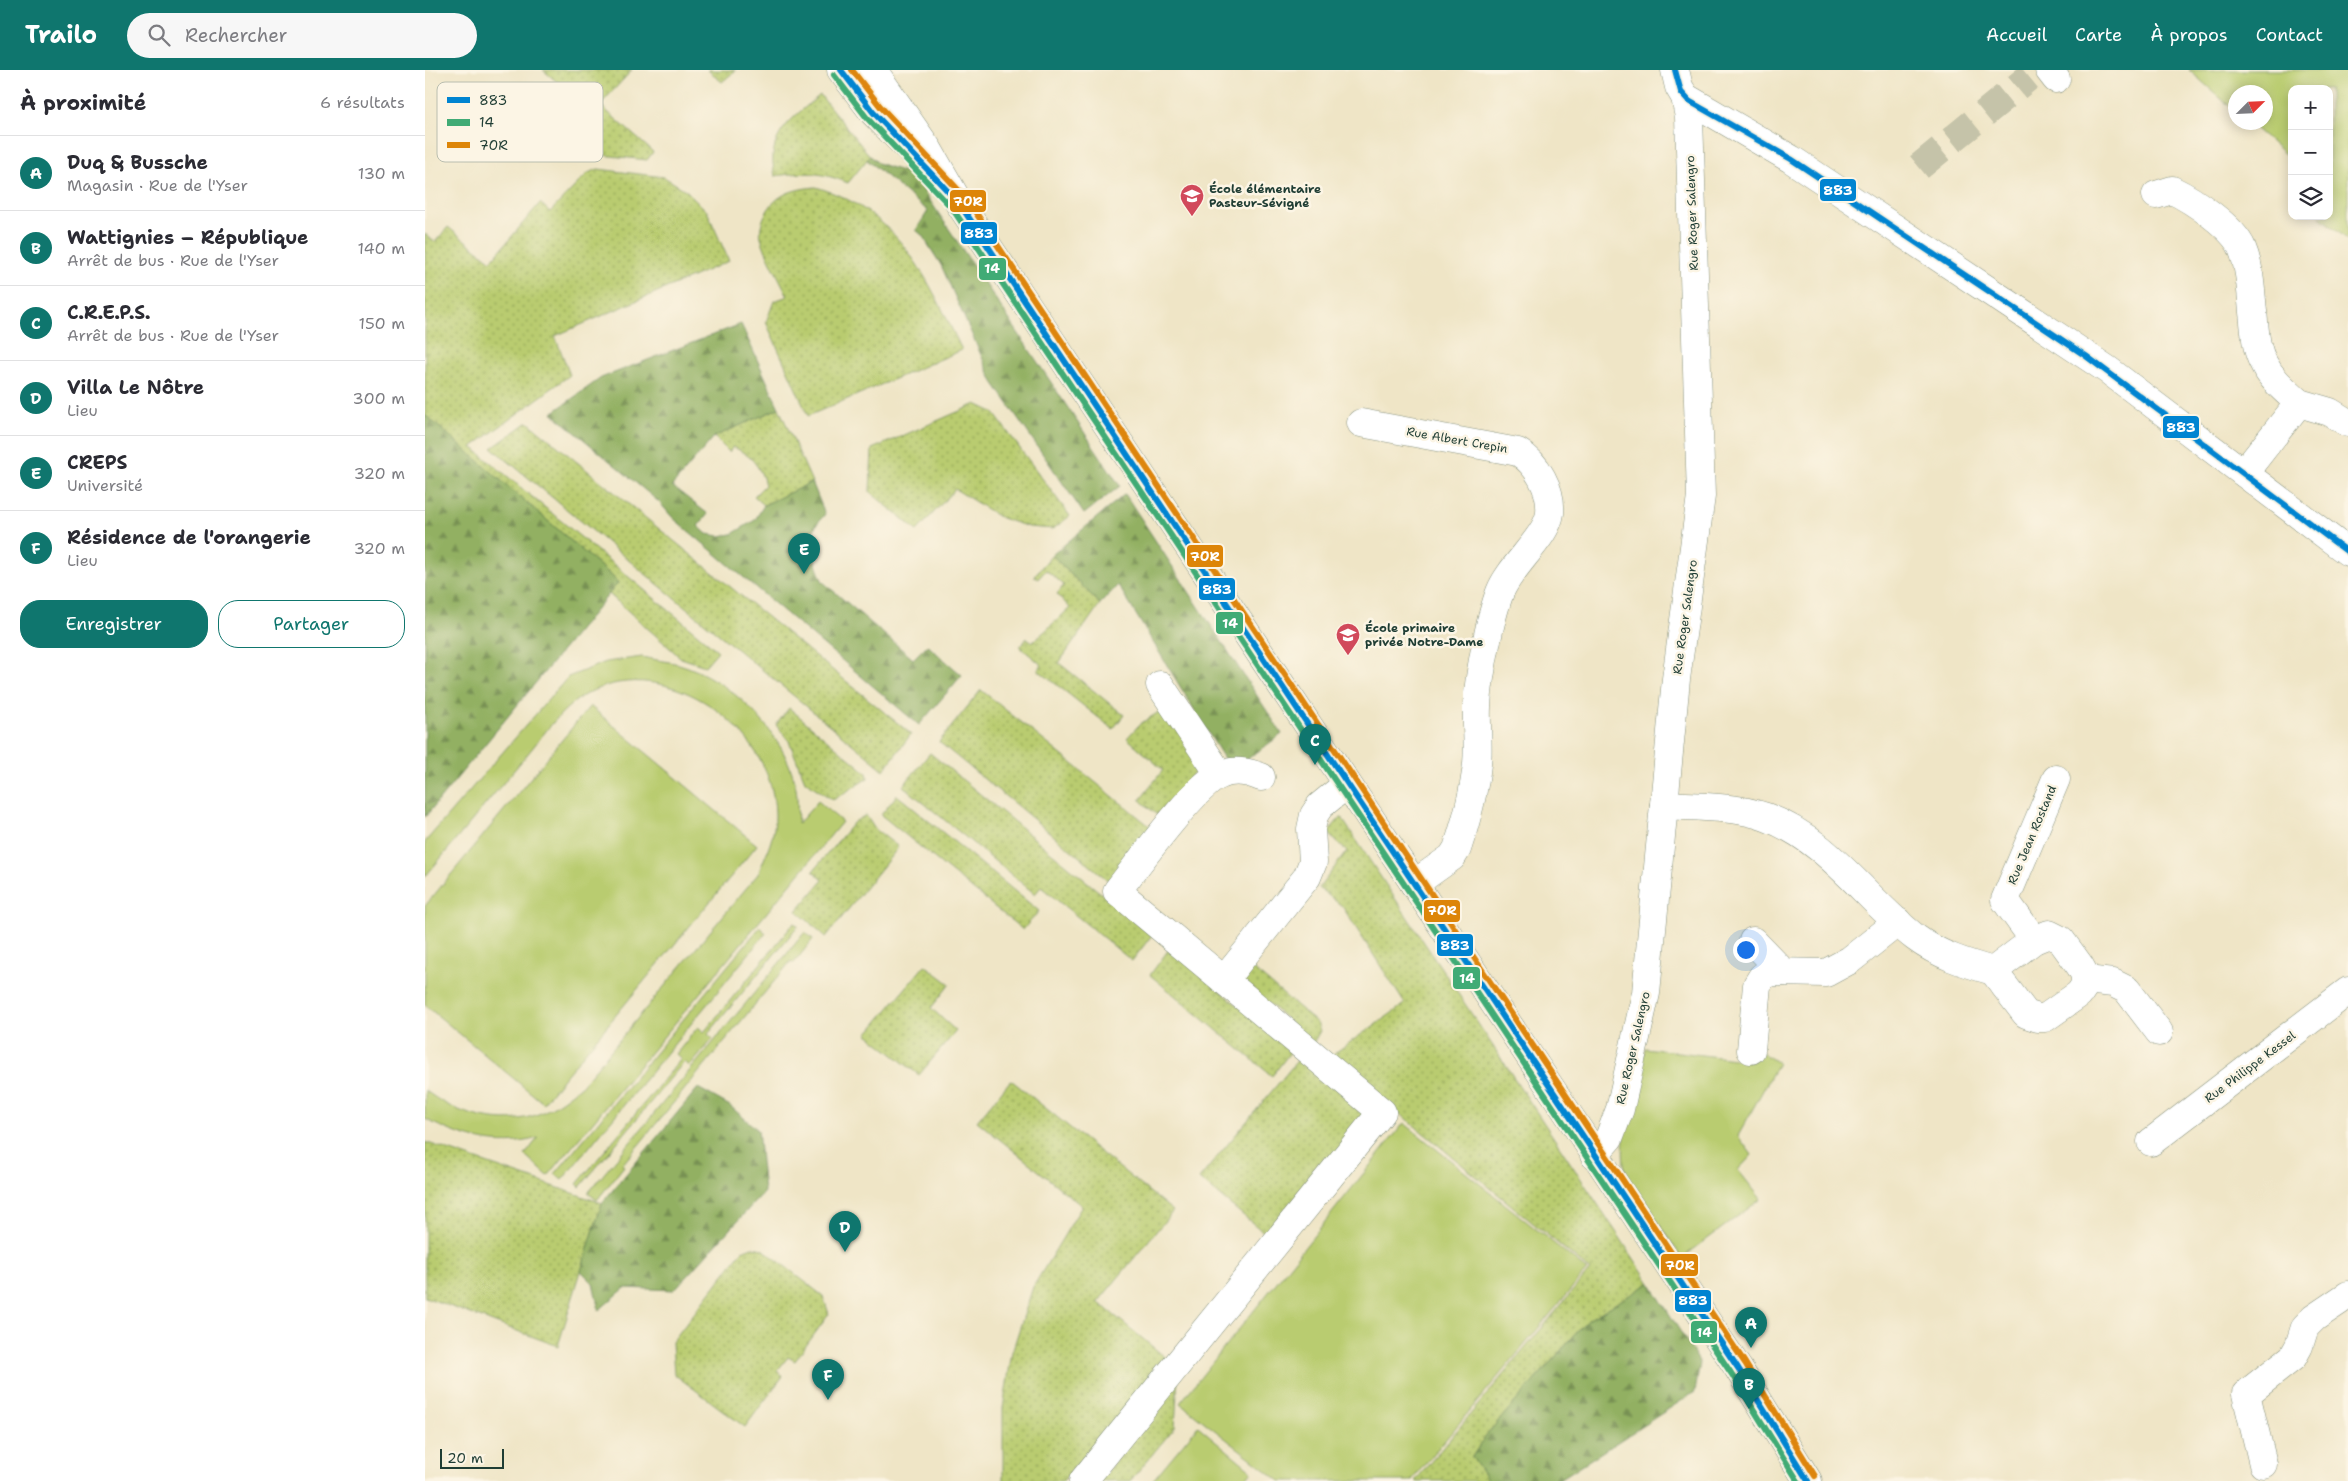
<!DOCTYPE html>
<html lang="fr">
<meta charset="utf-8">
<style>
:root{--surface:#fff;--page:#f7f7f7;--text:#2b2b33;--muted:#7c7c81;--line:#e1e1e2;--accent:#0f766e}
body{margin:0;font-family:"Shantell Sans",sans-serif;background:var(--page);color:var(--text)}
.controls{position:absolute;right:15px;top:15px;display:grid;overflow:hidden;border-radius:10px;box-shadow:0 2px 12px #0003}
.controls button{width:45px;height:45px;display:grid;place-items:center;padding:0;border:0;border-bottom:1px solid var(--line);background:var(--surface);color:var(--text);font:25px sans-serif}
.compass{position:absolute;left:1803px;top:15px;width:45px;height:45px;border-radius:50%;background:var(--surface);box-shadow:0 2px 12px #0003;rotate:66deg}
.scale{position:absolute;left:15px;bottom:12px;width:64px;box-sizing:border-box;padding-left:5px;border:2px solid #1f3d34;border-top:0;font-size:14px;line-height:18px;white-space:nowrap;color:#1f3d34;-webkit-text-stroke:4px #fcf5e5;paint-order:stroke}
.you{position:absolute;left:1320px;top:879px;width:18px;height:18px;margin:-12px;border:4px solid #fff;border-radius:50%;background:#1a73e8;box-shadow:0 0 0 8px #1a73e833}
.badge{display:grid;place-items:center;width:32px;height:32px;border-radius:50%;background:var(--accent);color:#fff;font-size:16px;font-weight:700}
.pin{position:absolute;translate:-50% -41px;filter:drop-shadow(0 1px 2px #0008)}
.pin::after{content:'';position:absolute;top:26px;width:18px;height:15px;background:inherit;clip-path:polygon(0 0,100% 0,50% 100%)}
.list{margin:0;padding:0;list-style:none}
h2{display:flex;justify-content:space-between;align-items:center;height:65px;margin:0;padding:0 20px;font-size:21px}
h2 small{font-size:16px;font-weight:400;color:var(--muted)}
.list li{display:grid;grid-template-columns:32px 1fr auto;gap:15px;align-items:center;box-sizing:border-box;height:75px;padding:0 20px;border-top:1px solid var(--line)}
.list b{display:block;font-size:19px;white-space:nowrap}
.list p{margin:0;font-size:16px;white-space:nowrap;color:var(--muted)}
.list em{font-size:16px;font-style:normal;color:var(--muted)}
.actions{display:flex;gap:10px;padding:15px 20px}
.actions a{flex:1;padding:11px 0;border:1px solid var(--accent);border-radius:20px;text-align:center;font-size:18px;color:var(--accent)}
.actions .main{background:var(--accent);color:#fff}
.icon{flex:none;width:28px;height:28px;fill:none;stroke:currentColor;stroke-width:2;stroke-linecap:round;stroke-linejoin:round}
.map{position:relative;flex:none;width:1923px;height:1411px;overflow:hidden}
header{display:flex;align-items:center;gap:30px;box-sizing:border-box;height:70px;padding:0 25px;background:var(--accent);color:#fff}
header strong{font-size:24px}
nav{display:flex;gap:28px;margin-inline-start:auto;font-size:18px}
.search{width:350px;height:45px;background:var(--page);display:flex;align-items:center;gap:12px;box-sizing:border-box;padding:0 18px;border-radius:28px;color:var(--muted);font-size:19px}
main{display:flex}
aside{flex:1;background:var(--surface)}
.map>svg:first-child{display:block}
.grass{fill:url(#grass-dots);stroke:#6c8452}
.forest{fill:url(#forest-firs);stroke:#58764b}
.park{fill:#b9cc6f;stroke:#6c8452}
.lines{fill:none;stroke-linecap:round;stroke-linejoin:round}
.minor-tunnel{stroke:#c5c3a9;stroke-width:28;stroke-dasharray:28 14;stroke-linecap:butt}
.minor-casing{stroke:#87917d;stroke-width:29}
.minor{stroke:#fff;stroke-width:28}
.bus-1-casing{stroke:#fcf5e5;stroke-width:10}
.bus-2-casing{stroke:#fcf5e5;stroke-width:10}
.bus-3-casing{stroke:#fcf5e5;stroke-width:10}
.bus-1{stroke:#0084d1;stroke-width:6}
.bus-2{stroke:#40ab75;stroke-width:6}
.bus-3{stroke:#dd8508;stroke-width:6}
.labels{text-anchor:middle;stroke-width:5;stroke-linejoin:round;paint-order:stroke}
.poi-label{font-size:12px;font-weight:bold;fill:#1f3d34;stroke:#fcf5e5;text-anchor:start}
.street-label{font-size:12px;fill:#1f3d34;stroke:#fcf5e5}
.key{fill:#fcf5e5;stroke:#babeb0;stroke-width:1}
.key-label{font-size:14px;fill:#1f3d34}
.line-badge{stroke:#fcf5e5;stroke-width:2}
.badge-label{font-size:14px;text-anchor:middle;font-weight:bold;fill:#fff}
</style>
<header>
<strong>Trailo</strong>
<div class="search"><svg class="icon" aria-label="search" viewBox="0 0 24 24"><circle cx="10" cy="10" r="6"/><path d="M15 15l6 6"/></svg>Rechercher</div>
<nav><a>Accueil</a><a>Carte</a><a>À propos</a><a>Contact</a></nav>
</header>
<main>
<aside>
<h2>À proximité<small>6 résultats</small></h2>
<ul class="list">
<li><span class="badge">A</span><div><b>Duq &amp; Bussche</b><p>Magasin · Rue de l'Yser</p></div><em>130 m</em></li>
<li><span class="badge">B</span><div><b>Wattignies – République</b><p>Arrêt de bus · Rue de l'Yser</p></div><em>140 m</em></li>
<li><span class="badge">C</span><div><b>C.R.E.P.S.</b><p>Arrêt de bus · Rue de l'Yser</p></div><em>150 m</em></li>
<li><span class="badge">D</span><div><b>Villa Le Nôtre</b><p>Lieu</p></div><em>300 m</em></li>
<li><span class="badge">E</span><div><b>CREPS</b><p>Université</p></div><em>320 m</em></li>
<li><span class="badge">F</span><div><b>Résidence de l'orangerie</b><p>Lieu</p></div><em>320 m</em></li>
</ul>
<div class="actions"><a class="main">Enregistrer</a><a>Partager</a></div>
</aside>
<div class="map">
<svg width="1923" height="1411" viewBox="0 0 1923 1411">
<defs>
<pattern id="grass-dots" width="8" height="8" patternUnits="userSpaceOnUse" patternTransform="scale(1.25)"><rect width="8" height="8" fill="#b9cc6f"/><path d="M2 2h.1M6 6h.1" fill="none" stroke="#96a75c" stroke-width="1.8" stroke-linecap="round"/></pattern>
<pattern id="forest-firs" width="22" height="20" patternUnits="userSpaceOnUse" patternTransform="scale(1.25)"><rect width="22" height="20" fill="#92b062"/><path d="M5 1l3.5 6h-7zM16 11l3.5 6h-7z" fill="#779052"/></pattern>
</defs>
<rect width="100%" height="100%" fill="#fcf5e5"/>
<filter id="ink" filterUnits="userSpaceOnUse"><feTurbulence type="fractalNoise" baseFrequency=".02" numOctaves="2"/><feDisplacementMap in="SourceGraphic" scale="10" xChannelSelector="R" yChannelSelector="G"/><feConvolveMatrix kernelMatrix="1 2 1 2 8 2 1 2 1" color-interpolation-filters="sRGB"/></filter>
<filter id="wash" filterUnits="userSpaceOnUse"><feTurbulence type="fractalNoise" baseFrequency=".0096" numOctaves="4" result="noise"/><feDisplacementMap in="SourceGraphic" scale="20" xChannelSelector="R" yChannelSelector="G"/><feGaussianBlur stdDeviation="1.12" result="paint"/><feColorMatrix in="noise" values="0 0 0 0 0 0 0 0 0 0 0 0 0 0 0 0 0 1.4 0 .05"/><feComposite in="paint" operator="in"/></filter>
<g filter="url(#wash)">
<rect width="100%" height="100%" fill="#efe5c6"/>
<g class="grass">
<path d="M 118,0 L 207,0 L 175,35 L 228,82 L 222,90 L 177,85 L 134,46 L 150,27 Z"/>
<path d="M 283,0 L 310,0 L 310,1 L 297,12 Z"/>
<path d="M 395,25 L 445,86 L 423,113 C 394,101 379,102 350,106 C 340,65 367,49 395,25 Z"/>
<path d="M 173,99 L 239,107 L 262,121 L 282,141 L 304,191 L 130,266 L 145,305 L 47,377 L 293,581 L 280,596 L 256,588 L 184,524 L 192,513 L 188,507 L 0,345 L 0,164 L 10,172 L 23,157 L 66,191 L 115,133 L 125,142 L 163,103 Z"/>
<path d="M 391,117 C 475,142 502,208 537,280 L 383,346 L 341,252 L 349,231 L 363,226 C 355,209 340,184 336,167 C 334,160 337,151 340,145 C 351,123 369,119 391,117 Z"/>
<path d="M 551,334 L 568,342 L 645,446 L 628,459 L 604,457 L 576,448 L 530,419 L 492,461 L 445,422 L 447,379 Z"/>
<path d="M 354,338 L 387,412 L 339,435 L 329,426 L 340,415 C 336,397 325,384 308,377 L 304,382 L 289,367 Z"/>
<path d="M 103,352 L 486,664 L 459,700 L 67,378 Z"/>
<path d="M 627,485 L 675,534 L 634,593 L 699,645 L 688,659 L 613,600 L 617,595 L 595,577 L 602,568 L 608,572 L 645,538 L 632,524 L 639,515 L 621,500 L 613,509 L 609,506 Z"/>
<path d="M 556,620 L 727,758 L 684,811 L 514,672 Z"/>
<path d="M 743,636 L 781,692 L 761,711 L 732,745 L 715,730 L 738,700 L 702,668 L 715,654 Z"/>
<path d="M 364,638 L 442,703 L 443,708 L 408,730 L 380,711 L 364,671 L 351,655 Z"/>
<path d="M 505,683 L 727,865 L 707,891 L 616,817 L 610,824 L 478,716 Z"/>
<path d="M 472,725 L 614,841 L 598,860 L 456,745 Z"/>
<path d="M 441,745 L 449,758 L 472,776 L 472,779 L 401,867 L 372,841 L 398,810 L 388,801 L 429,752 Z"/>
<path d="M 916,747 L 1225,1213 L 1163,1250 L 1062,1364 L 1047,1387 L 1063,1411 L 990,1411 L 1165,1200 L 906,987 L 911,982 L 980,934 L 917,836 L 894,818 L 922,781 L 902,763 Z"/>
<path d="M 744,879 L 867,980 L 847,1006 L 725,905 Z"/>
<path d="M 500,895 L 525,914 L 506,938 L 531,961 L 494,1005 L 442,964 Z"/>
<path d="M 827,898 L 892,953 L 895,961 L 888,973 L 819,911 Z"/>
<path d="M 876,986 L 937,1036 L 939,1048 L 847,1169 L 774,1109 Z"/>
<path d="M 586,1010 L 748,1141 L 673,1232 L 746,1292 L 659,1399 L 652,1394 L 638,1411 L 578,1411 L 578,1338 L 587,1282 L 608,1217 L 657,1136 L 552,1051 Z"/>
<path d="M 0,1072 L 177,1133 L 133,1276 L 0,1227 Z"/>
<path d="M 327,1177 L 338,1179 L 398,1226 L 404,1244 L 370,1291 L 363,1287 L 352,1301 L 358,1306 L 320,1357 L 249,1304 L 247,1272 L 317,1181 Z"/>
<path d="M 753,1306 L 750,1357 L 705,1411 L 675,1411 Z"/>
</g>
<g class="forest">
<path d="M 446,86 L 453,93 L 488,105 L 695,416 L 659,444 L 568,312 L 516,195 L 497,165 L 491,160 L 503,141 L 442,90 Z"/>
<path d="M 316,254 L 354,338 L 289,367 L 247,416 L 283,444 L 273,456 L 282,464 L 295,466 L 307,464 L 330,450 L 339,435 L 387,412 L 400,444 C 397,448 392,453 390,457 C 383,474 391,497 398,512 L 488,589 L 502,575 L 537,605 L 494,655 L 248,448 L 234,432 L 127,343 L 176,308 Z"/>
<path d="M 0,345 L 188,507 L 193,513 L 0,747 Z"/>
<path d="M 700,424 L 857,664 L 817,693 L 800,690 L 693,515 L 675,534 L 627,485 Z"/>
<path d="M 273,1018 L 305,1036 L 333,1060 L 339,1122 L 249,1220 L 200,1218 L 174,1240 L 168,1213 L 156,1201 L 177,1133 Z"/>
<path d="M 1225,1213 L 1275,1293 L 1270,1322 L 1132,1411 L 1063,1411 L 1047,1387 L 1062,1364 L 1163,1250 Z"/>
</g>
<g class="park">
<path d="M 1764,0 L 1921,0 L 1923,4 L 1923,170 L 1894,146 L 1904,146 L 1904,19 L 1867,19 L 1867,90 L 1824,53 L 1840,52 L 1840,22 L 1810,22 L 1810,41 Z"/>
<path d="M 217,587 C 229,590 242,591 254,594 C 305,609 358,661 370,713 C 373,727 372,740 373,754 L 393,731 L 417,752 L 123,1106 L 100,1085 L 113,1068 C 73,1080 35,1067 0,1049 L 0,1020 C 30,1045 79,1059 116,1043 C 131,1036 144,1026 157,1015 L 333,804 C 341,784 351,765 350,743 C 348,658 242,582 163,623 C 135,638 116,669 95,693 C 63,731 32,769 0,807 L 0,772 L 143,607 L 181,592 Z"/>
<path d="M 165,636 L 332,775 L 118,1033 L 0,935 L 0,836 Z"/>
<path d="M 369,853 L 373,856 L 283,964 L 288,969 L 265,996 L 259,992 L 155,1117 L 152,1114 L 256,989 L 251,984 L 273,957 L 279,962 Z"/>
<path d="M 335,857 L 341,863 L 137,1110 L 130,1104 Z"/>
<path d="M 380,862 L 388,869 L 369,893 L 366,891 L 197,1095 L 199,1096 L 172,1130 L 163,1123 Z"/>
<path d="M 1220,978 L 1318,990 L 1335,981 L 1353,993 L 1313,1066 L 1327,1085 L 1313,1100 L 1336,1129 L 1257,1188 L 1201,1105 C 1191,1067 1211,1016 1220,978 Z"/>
<path d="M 979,1053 L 1162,1200 L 986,1411 L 855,1411 L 755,1333 Z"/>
<path d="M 773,1356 L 827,1401 L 819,1411 L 727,1411 Z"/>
</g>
</g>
<g filter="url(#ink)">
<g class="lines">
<path class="minor-tunnel" d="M 1494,97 L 1604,7"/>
<defs>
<g id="minor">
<path d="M 416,0 L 448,42 L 503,98"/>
<path d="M 448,0 L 503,79 L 534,133 L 1313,1298 L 1383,1411"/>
<path d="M 1624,0 L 1631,9"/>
<path d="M 1260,27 L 1366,89 L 1683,300 L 1923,482"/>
<path d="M 1731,125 L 1747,120 C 1768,130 1808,157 1817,178 C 1825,197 1826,221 1828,242 C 1830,259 1830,278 1839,294 C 1847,310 1861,321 1874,333"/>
<path d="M 936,353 L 1093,382 C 1112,393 1127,420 1125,443 C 1122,467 1085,496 1075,522 C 1065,548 1053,609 1052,637 C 1051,656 1054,675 1052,694 C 1049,722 1041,752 1032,779 L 1027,787 L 989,814"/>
<path d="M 1819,403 L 1874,333 L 1905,342 L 1923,353"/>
<path d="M 735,615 L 795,705"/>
<path d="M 1239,735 C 1272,737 1310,736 1341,747 C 1404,770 1440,829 1491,868 C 1514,885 1540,893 1568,901 L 1609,870 L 1624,864 L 1636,870 L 1655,896 L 1660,905 L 1660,915 L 1654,924 L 1620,948 L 1613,948 L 1601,944 L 1568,901"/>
<path d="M 1609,870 L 1580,830 L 1631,709"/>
<path d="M 1328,871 L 1358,902"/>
<path d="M 799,910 L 882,807 L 888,792 L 886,759 L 889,745 L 895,736 L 922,714"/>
<path d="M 1661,910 L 1688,913 L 1702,920 L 1734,962"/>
<path d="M 1326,980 L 1332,915 L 1337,907 L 1344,902 L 1401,903 L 1425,890 L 1473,852"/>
<path d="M 1726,1072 L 1923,921"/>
<path d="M 1169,1085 L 1184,1068 L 1195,1039 L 1221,923 L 1251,609 L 1276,426 L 1264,47 L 1260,27 L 1254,17 L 1250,0"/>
<path d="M 1838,1394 L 1821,1324 L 1868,1287 L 1874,1276 L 1880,1257 L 1889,1248 L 1923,1225"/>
<path d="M 658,1411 L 957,1042 L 692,821 C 712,796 769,716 795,705 C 808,699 824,702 836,707"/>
</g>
</defs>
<use href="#minor" class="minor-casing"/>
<use href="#minor" class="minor"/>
<defs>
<g id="bus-1">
<path d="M 416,0 L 448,42 L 534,133 L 1313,1298 L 1383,1411"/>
<path d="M 1250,0 L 1256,22 L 1264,31 L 1366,89 L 1661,286 L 1923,482"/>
</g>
<path id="bus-2" d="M 409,5 L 442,48 L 527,138 L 1306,1303 L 1373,1411"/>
<path id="bus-3" d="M 427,0 L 455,36 L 541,128 L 1320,1293 L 1390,1406"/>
</defs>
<use href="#bus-1" class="bus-1-casing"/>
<use href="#bus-2" class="bus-2-casing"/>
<use href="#bus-3" class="bus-3-casing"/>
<use href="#bus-1" class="bus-1"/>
<use href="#bus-2" class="bus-2"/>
<use href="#bus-3" class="bus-3"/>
</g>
</g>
<defs>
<symbol id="school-pin" viewBox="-11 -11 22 30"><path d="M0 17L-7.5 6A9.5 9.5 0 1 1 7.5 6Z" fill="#d1495b" stroke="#fcf5e5"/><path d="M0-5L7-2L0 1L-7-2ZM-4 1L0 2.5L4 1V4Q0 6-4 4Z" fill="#fff"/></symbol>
</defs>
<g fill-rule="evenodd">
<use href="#school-pin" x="753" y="112" width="28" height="38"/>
<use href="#school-pin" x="909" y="551" width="28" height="38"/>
</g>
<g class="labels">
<g class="poi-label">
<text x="784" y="123">École élémentaire<tspan x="784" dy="14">Pasteur-Sévigné</tspan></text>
<text x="940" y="562">École primaire<tspan x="940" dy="14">privée Notre-Dame</tspan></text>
</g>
<g class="street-label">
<text transform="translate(1267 143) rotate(-92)" y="4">Rue Roger Salengro</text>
<text transform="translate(1032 370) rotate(10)" y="4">Rue Albert Crepin</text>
<text transform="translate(1260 547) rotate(-82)" y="4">Rue Roger Salengro</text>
<text transform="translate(1607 765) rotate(-67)" y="4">Rue Jean Rostand</text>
<text transform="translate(1208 978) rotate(-77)" y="4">Rue Roger Salengro</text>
<text transform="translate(1825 997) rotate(-37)" y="4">Rue Philippe Kessel</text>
</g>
</g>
<rect x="12" y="12" width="166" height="80" rx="8" class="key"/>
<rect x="22" y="27" width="23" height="6" fill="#0084d1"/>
<rect x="22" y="49" width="23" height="7" fill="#40ab75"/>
<rect x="22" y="72" width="23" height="6" fill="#dd8508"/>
<g class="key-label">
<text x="54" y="35">883</text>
<text x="54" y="57">14</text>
<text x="54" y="80">70R</text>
</g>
<g class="line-badge">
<rect x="1394" y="108" width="38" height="24" rx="5" fill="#0084d1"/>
<rect x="524" y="119" width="38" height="24" rx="5" fill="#dd8508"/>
<rect x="535" y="151" width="38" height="24" rx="5" fill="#0084d1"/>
<rect x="553" y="187" width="29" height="24" rx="5" fill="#40ab75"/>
<rect x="1737" y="345" width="38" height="24" rx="5" fill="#0084d1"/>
<rect x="761" y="474" width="38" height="24" rx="5" fill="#dd8508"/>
<rect x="773" y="507" width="38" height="24" rx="5" fill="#0084d1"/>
<rect x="790" y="541" width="29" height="24" rx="5" fill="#40ab75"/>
<rect x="998" y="829" width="38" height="24" rx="5" fill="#dd8508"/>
<rect x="1011" y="863" width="38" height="24" rx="5" fill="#0084d1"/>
<rect x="1027" y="896" width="29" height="24" rx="5" fill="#40ab75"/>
<rect x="1235" y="1183" width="39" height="24" rx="5" fill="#dd8508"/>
<rect x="1249" y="1219" width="38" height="24" rx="5" fill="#0084d1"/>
<rect x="1265" y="1250" width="28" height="24" rx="5" fill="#40ab75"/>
</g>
<g class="badge-label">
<text x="1413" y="125">883</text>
<text x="543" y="136">70R</text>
<text x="554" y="168">883</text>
<text x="567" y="203">14</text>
<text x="1756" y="362">883</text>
<text x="780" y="491">70R</text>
<text x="792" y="524">883</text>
<text x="805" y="558">14</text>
<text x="1017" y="845">70R</text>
<text x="1030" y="880">883</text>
<text x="1042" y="913">14</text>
<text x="1255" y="1200">70R</text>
<text x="1268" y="1235">883</text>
<text x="1279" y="1267">14</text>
</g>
</svg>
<div class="controls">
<button>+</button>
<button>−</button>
<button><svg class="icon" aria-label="layers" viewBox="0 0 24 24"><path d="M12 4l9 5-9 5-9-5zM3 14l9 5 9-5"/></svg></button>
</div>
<svg class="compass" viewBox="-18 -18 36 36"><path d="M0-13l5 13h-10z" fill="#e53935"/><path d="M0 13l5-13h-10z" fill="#7c7c81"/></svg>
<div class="scale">20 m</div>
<div class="you"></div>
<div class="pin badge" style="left:1326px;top:1278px">A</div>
<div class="pin badge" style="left:1324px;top:1339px">B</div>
<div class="pin badge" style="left:890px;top:695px">C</div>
<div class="pin badge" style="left:420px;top:1182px">D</div>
<div class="pin badge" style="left:379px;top:504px">E</div>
<div class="pin badge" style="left:403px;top:1330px">F</div>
</div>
</main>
